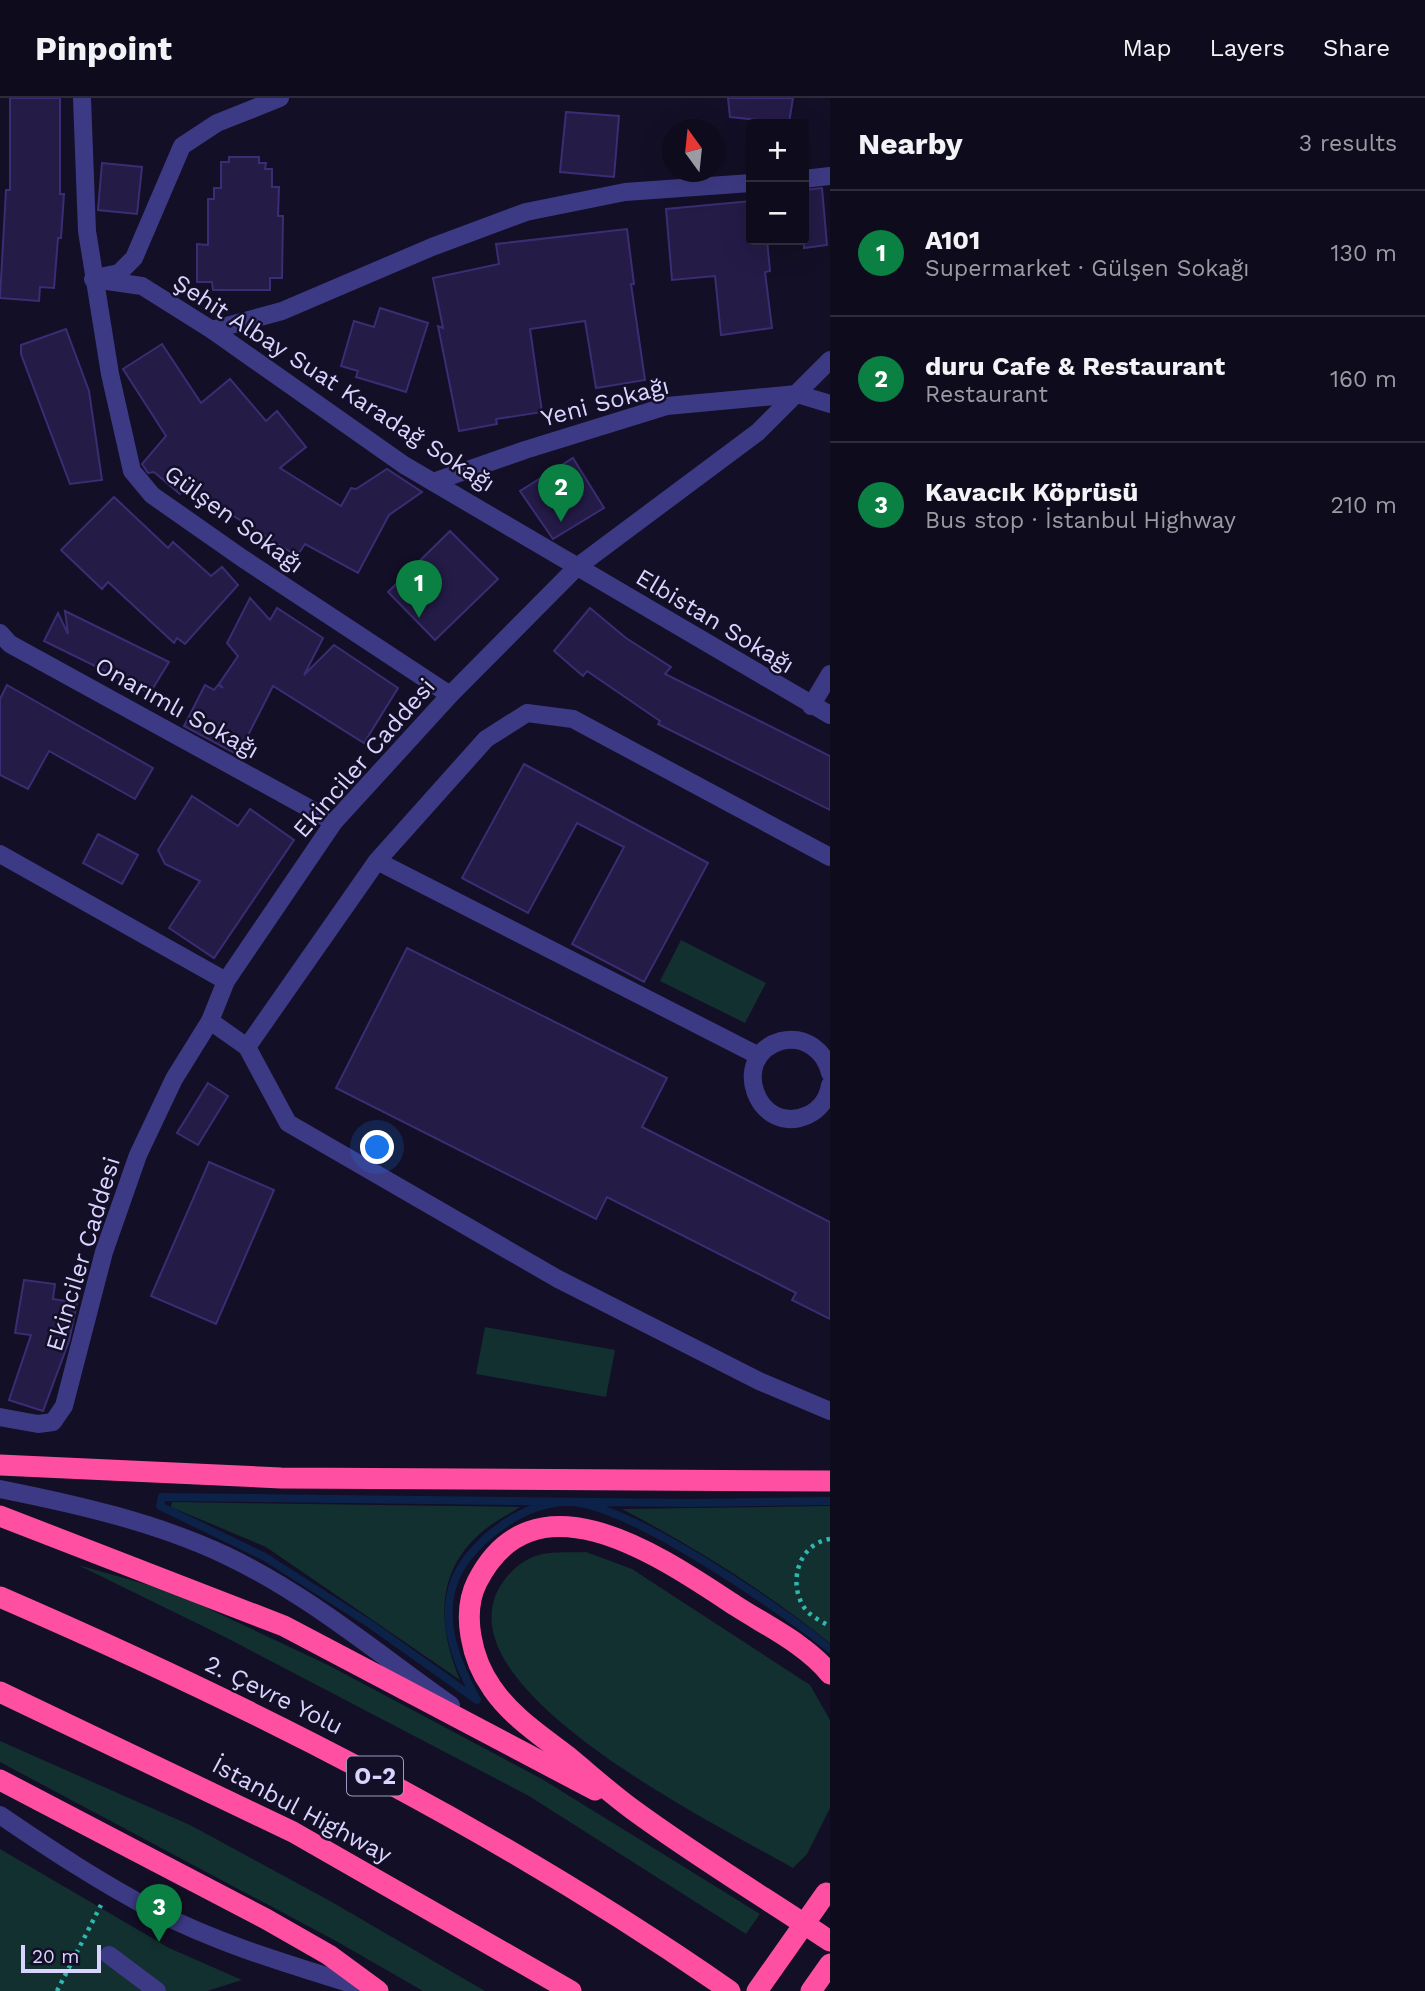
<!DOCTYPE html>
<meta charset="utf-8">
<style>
:root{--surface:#0e0b1c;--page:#1c1929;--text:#f1f3f6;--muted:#9b9ba3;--line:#2e2b3b;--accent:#0b8043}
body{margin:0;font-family:"Work Sans",sans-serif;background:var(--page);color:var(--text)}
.controls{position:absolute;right:21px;top:21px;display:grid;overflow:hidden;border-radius:7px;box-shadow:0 7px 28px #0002}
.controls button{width:63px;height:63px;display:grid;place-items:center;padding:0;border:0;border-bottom:2px solid var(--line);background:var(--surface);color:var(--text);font:35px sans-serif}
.compass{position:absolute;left:662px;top:21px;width:63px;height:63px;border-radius:50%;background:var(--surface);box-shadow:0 7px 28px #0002;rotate:345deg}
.scale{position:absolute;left:21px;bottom:18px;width:80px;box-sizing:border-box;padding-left:7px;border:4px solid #d9d4ff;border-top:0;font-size:19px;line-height:24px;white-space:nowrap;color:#d9d4ff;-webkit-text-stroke:5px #130f26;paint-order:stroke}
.you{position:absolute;left:378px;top:1050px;width:24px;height:24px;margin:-18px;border:5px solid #fff;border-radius:50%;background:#1a73e8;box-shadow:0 0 0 10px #1a73e833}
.badge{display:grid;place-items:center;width:46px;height:46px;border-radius:50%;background:var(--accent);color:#fff;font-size:23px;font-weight:700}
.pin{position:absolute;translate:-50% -58px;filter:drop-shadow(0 2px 4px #0008)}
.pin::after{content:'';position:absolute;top:37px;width:24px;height:21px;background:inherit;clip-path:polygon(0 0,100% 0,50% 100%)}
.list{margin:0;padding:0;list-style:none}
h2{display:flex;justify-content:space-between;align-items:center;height:91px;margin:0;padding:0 28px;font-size:30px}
h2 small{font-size:23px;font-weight:400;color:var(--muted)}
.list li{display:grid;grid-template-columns:46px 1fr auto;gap:21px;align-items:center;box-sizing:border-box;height:126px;padding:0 28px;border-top:2px solid var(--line)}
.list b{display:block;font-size:26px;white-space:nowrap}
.list p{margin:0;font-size:23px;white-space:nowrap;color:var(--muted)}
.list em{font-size:23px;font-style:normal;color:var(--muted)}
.map{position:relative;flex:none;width:830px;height:1893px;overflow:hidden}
header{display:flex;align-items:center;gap:42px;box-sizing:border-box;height:98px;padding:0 35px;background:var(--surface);border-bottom:2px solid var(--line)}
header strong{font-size:33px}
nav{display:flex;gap:38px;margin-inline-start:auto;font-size:24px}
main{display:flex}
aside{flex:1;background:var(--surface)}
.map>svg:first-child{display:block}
.green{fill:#12302f}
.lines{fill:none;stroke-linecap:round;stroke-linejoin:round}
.stream{stroke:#0c2248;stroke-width:8}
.building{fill:#241b47;stroke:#3b2d73;stroke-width:2}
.path{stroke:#2fb8b0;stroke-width:4.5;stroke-dasharray:3.5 5;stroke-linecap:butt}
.minor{stroke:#3d3a85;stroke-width:18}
.highway{stroke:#ff4fa3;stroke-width:21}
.highway-bridge{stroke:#ff4fa3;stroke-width:21}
.labels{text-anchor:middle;stroke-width:5;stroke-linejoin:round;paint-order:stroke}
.shield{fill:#130f26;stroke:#9e99be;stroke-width:2}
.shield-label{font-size:23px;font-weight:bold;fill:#d9d4ff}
.street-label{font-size:24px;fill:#d9d4ff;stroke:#130f26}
</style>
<header>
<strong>Pinpoint</strong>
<nav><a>Map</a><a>Layers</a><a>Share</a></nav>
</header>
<main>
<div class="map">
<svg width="830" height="1893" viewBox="0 0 830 1893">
<rect width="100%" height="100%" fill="#130f26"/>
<g class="green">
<path d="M 681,842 L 766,885 L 745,925 L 660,883 Z"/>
<path d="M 485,1229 L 615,1252 L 606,1299 L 476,1276 Z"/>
<path d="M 172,1404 L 520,1409 C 508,1417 493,1424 483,1433 C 434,1474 438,1529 460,1582 L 266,1449 L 171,1409 Z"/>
<path d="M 830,1408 L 830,1545 C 765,1493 695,1449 622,1411 Z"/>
<path d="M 586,1454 L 632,1471 L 810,1587 L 830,1622 L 830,1710 L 807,1756 L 793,1770 C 722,1729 458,1601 495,1499 C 501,1482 519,1462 539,1457 C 553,1453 572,1455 586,1454 Z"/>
<path d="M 78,1467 L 173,1494 L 328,1567 L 542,1681 L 760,1816 L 746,1836 L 529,1698 L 227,1540 Z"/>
<path d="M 0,1643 L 190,1727 L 330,1803 L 485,1893 L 423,1893 L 336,1843 L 0,1664 Z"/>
<path d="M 0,1751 L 169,1850 L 242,1882 L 207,1893 L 0,1893 Z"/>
</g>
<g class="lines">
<path class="stream" d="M 830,1403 L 688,1405 L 162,1399 L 160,1408 L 265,1459 L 370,1526 L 477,1602 C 452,1557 432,1504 469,1458 C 492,1430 530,1404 568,1404 C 627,1404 783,1512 830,1551"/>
</g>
<g class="building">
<path d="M 10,0 L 60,0 L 60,96 L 64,96 L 61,140 L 58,140 L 54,190 L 40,189 L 39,203 L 0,200 L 6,92 L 10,92 Z"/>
<path d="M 728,0 L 793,0 L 789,25 L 730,19 Z"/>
<path d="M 566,14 L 619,18 L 614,79 L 560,74 Z"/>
<path d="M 229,59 L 259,59 L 259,65 L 266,65 L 265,71 L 272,71 L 272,89 L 279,89 L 278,118 L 283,118 L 282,180 L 270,180 L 270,192 L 213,192 L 212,184 L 197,184 L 197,146 L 208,147 L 208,101 L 214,101 L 214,90 L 221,90 L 221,64 L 229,64 Z"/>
<path d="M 102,65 L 142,69 L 137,116 L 98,112 Z"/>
<path d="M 822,90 L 827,147 L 804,150 L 804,92 Z"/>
<path d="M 751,103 L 751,142 L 767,142 L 770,173 L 765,174 L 772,230 L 721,237 L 715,178 L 672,182 L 666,111 Z"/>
<path d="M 627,131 L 634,186 L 631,186 L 645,282 L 596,290 L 585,223 L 530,231 L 542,314 L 496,321 L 497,326 L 459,333 L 438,228 L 443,230 L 433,180 L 499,166 L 496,146 Z"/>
<path d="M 380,210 L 428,225 L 406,294 L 356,279 L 358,273 L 341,268 L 354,223 L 374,229 Z"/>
<path d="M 66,231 L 89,293 L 102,382 L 70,386 L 21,256 L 21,247 Z"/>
<path d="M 162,246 L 201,305 L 230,281 L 266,323 L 277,313 L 306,349 L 280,370 L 341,408 L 351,390 L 356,391 L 387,371 L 422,394 L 389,417 L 358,475 L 305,446 L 297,458 L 186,388 L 180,396 L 154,374 L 148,375 L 142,366 L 166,338 L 123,271 Z"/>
<path d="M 573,360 L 604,410 L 553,441 L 520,393 Z"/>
<path d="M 114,399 L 168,450 L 173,444 L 211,478 L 222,469 L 238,487 L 185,546 L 177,540 L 174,545 L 108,484 L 102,491 L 61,452 Z"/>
<path d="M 450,433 L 498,481 L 435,542 L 388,494 Z"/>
<path d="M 250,500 L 270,522 L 277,510 L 323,540 L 304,577 L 334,547 L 398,590 L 364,645 L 273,588 L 238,657 L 184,628 L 205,587 L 214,592 L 218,587 L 223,590 L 219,586 L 238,558 L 227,545 Z"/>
<path d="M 590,510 L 626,540 L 671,569 L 665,576 L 830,658 L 830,712 L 658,626 L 660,623 L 587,573 L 583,578 L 554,553 Z"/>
<path d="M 65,513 L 169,564 L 150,595 L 44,543 L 58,515 L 68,536 Z"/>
<path d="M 7,587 L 153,670 L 135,701 L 49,653 L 28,691 L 0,677 L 0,601 Z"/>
<path d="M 524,666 L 708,765 L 644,884 L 572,846 L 624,749 L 577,725 L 528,815 L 462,780 Z"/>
<path d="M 192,698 L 238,728 L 250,711 L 294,742 L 214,860 L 169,830 L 200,783 L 165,766 L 158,752 Z"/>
<path d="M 98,736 L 138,757 L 122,786 L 83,765 Z"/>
<path d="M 407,850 L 667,980 L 642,1029 L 830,1124 L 830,1221 L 792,1202 L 796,1195 L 607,1099 L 596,1121 L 336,990 Z"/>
<path d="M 208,985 L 228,998 L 198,1047 L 177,1035 Z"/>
<path d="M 209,1064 L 274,1092 L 216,1226 L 151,1198 Z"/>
<path d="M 24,1182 L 55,1186 L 53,1201 L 77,1205 L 69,1243 L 43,1313 L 9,1302 L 31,1237 L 15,1235 Z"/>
</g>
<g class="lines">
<g class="path">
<path d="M 830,1441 C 797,1446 787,1488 806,1512 C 812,1519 822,1524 830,1528"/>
<path d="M 57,1893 L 101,1807"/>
</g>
<g class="minor">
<path d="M 82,0 L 87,133 L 110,276 L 132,373 L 152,397 L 242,460 L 450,597"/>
<path d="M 804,81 L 830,78"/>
<path d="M 100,179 L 119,175 L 134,160 L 182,48 L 217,25 L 280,0"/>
<path d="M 93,181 L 142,188 L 212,232 L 404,367 L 830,617"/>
<path d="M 212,232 L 282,213 L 432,149 L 526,114 L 625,94 L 751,85"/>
<path d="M 433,384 L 525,352 L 667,308 L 797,296 L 830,306"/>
<path d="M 0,535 L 10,546 L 334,724"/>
<path d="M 811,608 L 830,576"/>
<path d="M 0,756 L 226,883"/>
<path d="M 830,759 L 573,621 L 527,615 L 486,641 L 377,763 L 247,949 L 288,1025 L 558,1181 L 759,1283 L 830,1313"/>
<path d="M 377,763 L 759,958"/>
<path d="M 210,923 L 247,949"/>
<path d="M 830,975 C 825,953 805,937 781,943 C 728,958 757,1040 808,1017 C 820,1011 828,1000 830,987"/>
<path d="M 0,1319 L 38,1326 L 53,1324 L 64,1308 L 104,1154 L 138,1057 L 174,981 L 210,923 L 226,883 L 334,724 L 450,597 L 577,469 L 758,334 L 830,262"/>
<path d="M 0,1391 C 75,1406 155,1424 225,1457 C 306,1495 377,1555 451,1607"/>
<path d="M 0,1717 C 50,1751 101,1785 155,1813 C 223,1848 298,1869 371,1892"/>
<path d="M 109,1857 L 157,1893"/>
</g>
<g class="highway">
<path d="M 0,1367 L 281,1380 L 830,1383"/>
<path d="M 0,1418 L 284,1528 L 595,1692"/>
<path d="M 0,1499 C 254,1609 503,1735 730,1893"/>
<path d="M 830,1576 C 807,1547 767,1528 736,1508 C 664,1461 535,1369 477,1484 C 461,1516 472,1562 492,1590 C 511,1618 540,1637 566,1657 C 588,1675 609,1694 632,1711 C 696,1758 764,1799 830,1843"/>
<path d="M 0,1594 L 293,1734 L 571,1893"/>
<path d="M 0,1682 L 266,1821 L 329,1857 L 378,1893"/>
<path d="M 811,1893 L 830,1866"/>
</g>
<path class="highway-bridge" d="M 757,1893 L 826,1795"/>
</g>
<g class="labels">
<rect class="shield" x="347" y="1658.5" width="56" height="39" rx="5"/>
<g class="shield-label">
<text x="375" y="1686">O-2</text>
</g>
<g class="street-label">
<text transform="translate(334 285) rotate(33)" y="8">Şehit Albay Suat Karadağ Sokağı</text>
<text transform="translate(605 304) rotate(-15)" y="8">Yeni Sokağı</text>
<text transform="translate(234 421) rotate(36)" y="8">Gülşen Sokağı</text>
<text transform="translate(715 523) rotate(31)" y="8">Elbistan Sokağı</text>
<text transform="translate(177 610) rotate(29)" y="8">Onarımlı Sokağı</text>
<text transform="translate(364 660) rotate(-49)" y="8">Ekinciler Caddesi</text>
<text transform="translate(83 1156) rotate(-73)" y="8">Ekinciler Caddesi</text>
<text transform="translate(274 1597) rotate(26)" y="8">2. Çevre Yolu</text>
<text transform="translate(302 1712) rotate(28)" y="8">İstanbul Highway</text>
</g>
</g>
</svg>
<div class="controls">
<button>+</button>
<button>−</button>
</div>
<svg class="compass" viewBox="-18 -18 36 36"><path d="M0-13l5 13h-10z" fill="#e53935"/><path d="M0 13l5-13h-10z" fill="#9b9ba3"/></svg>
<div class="scale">20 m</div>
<div class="you"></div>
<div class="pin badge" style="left:419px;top:520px">1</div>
<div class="pin badge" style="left:561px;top:424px">2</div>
<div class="pin badge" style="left:159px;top:1844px">3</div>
</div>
<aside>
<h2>Nearby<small>3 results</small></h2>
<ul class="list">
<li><span class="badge">1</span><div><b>A101</b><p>Supermarket · Gülşen Sokağı</p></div><em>130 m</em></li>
<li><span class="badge">2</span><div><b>duru Cafe &amp; Restaurant</b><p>Restaurant</p></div><em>160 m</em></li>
<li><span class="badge">3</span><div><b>Kavacık Köprüsü</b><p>Bus stop · İstanbul Highway</p></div><em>210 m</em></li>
</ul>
</aside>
</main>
